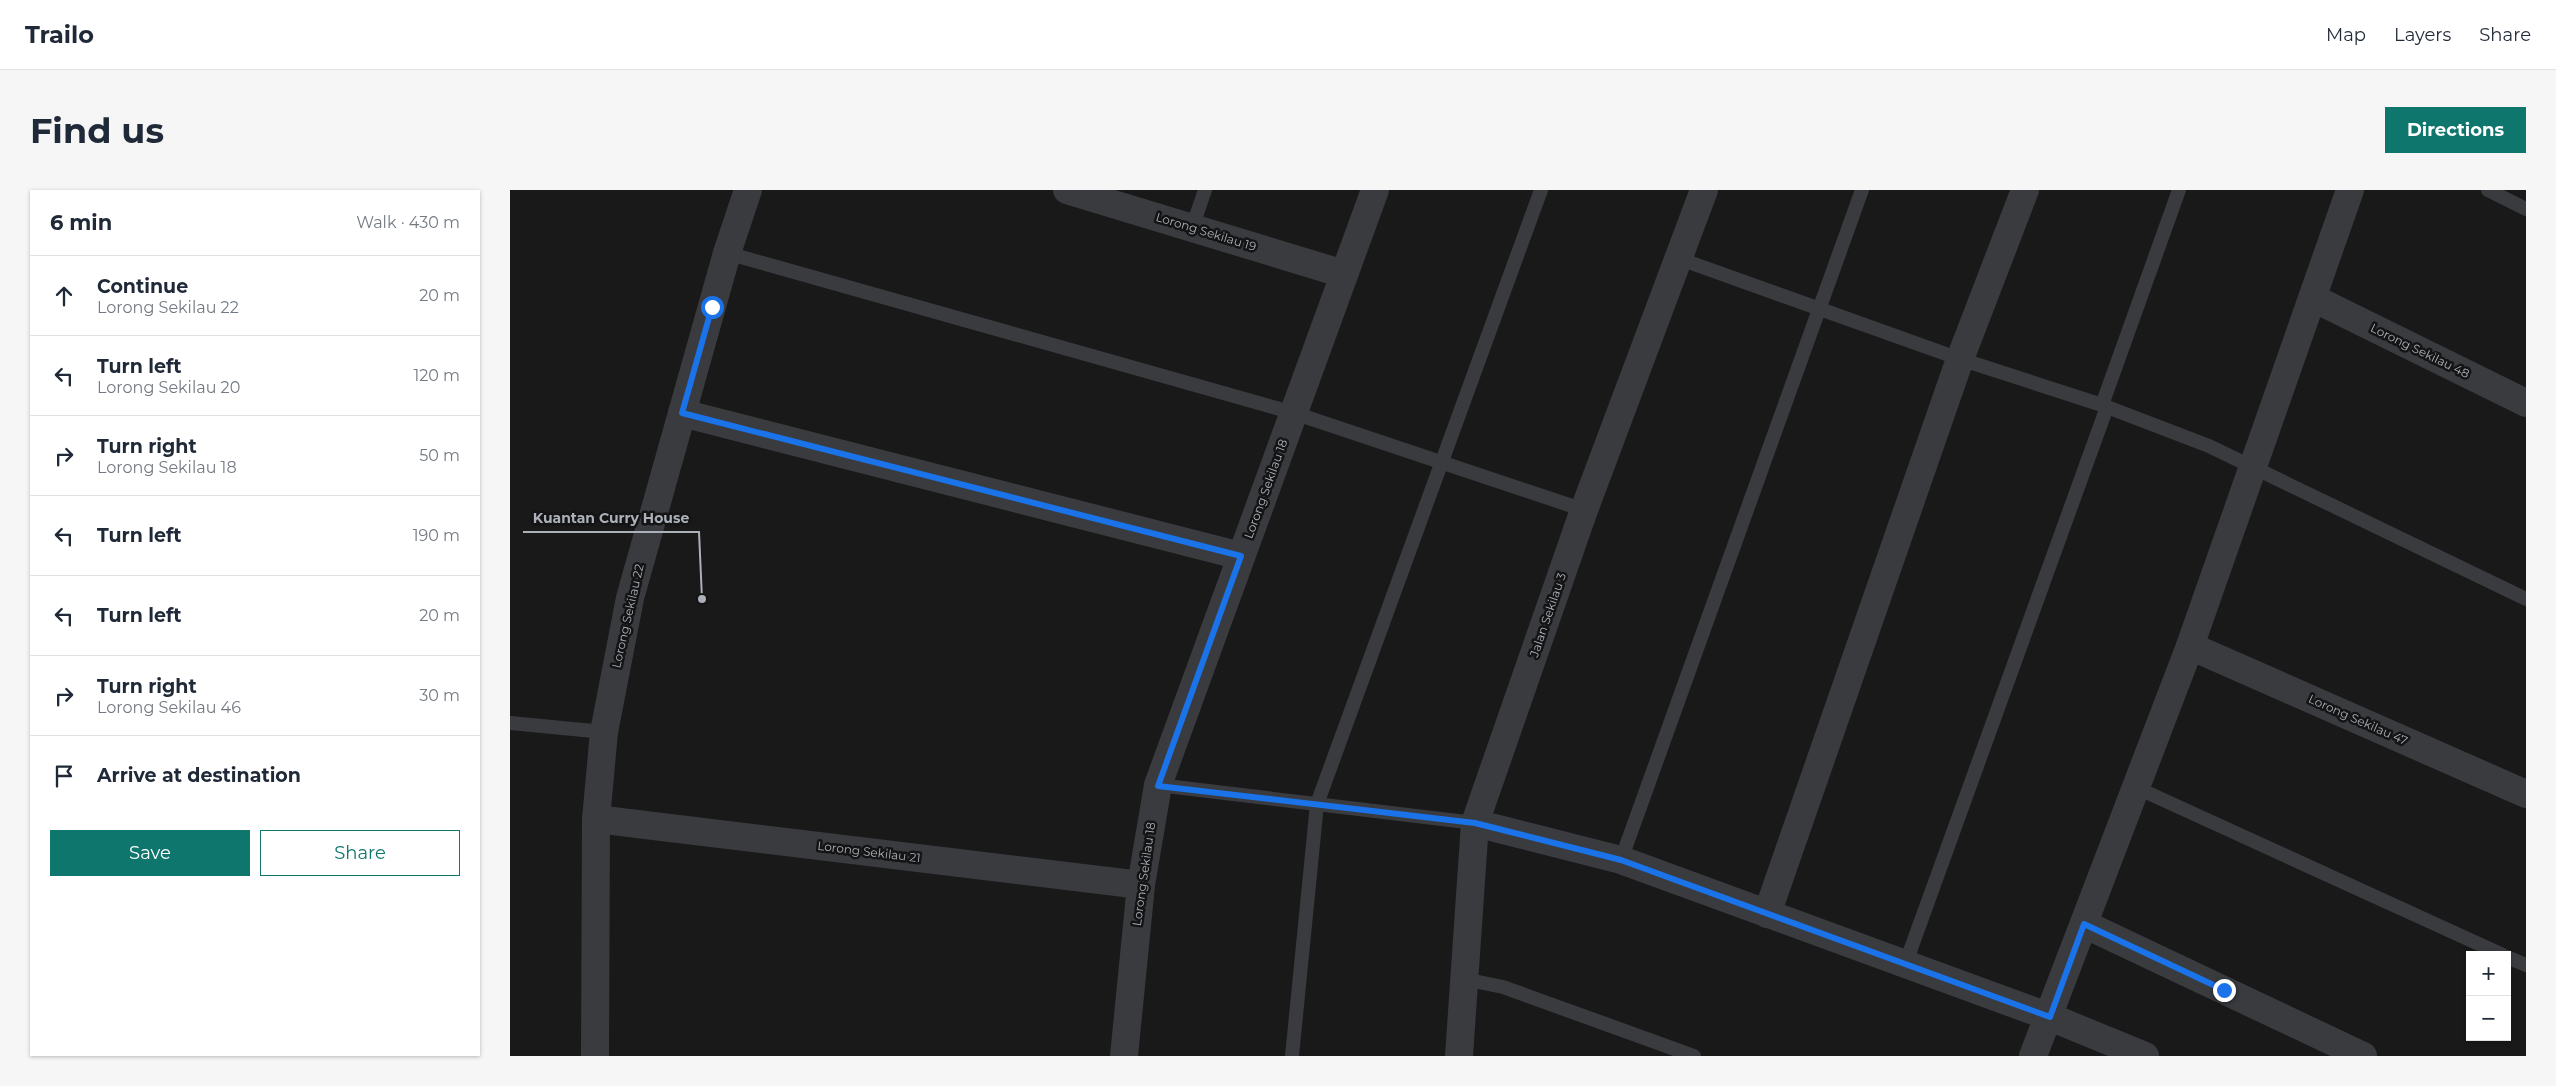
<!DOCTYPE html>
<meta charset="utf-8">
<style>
:root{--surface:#fff;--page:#f6f6f7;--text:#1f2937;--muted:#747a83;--line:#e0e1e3;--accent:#0f766e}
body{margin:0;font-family:Montserrat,sans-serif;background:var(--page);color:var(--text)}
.controls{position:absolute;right:15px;bottom:15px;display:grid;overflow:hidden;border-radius:0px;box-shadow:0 1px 4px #0004}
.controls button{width:45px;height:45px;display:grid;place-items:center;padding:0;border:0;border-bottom:1px solid var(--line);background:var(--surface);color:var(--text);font:25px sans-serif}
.stop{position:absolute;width:15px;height:15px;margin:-11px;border:4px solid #1a73e8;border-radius:50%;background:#fff}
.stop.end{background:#1a73e8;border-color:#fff;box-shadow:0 1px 5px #0008}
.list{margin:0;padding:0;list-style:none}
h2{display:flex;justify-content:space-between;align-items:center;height:65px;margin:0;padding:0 20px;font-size:21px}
h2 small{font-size:16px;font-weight:400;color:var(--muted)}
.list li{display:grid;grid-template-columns:32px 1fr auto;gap:15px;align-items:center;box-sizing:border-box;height:80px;padding:0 20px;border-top:1px solid var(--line)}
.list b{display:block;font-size:19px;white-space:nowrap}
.list p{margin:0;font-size:16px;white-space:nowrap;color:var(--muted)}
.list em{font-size:16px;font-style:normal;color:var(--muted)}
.actions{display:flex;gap:10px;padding:15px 20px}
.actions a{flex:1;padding:11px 0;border:1px solid var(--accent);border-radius:0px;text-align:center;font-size:18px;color:var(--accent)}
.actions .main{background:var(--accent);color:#fff}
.icon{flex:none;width:28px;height:28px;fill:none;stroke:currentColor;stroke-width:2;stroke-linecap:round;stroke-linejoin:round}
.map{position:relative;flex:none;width:2016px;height:866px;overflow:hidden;border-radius:0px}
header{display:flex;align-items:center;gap:30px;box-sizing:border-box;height:70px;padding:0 25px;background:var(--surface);border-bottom:1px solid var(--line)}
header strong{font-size:24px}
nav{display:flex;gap:28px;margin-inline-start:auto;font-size:18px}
.intro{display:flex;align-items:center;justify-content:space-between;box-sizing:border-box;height:120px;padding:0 30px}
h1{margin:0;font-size:35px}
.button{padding:12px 22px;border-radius:0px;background:var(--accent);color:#fff;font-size:18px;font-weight:700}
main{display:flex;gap:30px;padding:0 30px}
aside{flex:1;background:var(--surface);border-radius:0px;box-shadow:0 1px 4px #0004}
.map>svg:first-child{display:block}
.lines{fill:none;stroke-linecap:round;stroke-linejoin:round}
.service{stroke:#3a3b3f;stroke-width:14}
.minor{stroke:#3a3b3f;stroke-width:28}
.route{stroke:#1a73e8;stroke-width:6}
.labels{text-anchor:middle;stroke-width:5;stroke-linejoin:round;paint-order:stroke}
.street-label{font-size:12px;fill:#acb0b9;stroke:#141415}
.leader{fill:none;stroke:#acb0b9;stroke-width:2}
.callout-dot{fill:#acb0b9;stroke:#141415;stroke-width:2}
.callout-label{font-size:14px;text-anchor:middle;font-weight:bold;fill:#acb0b9;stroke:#141415;stroke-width:5;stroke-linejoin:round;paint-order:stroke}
</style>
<header>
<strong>Trailo</strong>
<nav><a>Map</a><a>Layers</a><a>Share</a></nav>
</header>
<div class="intro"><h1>Find us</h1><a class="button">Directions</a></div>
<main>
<aside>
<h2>6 min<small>Walk · 430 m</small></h2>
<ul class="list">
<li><svg class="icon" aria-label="ahead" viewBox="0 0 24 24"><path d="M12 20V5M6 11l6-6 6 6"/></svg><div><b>Continue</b><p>Lorong Sekilau 22</p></div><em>20 m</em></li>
<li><svg class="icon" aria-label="left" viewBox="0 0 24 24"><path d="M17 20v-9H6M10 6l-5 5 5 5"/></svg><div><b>Turn left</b><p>Lorong Sekilau 20</p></div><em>120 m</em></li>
<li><svg class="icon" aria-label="right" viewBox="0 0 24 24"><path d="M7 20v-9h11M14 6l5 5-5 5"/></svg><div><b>Turn right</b><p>Lorong Sekilau 18</p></div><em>50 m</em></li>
<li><svg class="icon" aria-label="left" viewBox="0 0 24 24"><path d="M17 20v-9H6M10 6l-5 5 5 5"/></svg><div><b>Turn left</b></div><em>190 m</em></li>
<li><svg class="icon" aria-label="left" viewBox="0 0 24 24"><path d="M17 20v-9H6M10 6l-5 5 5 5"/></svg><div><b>Turn left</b></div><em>20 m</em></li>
<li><svg class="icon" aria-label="right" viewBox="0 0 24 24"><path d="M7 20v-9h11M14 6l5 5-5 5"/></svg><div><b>Turn right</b><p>Lorong Sekilau 46</p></div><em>30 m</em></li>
<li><svg class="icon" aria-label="arrive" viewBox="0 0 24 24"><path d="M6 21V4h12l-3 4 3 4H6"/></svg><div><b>Arrive at destination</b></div></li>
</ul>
<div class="actions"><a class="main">Save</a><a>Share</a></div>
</aside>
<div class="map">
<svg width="2016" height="866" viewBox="0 0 2016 866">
<rect width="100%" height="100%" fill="#19191a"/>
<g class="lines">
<g class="service">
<path d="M 1978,0 L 2016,19"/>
<path d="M 682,38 L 695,0"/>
<path d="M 217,63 L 784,223 L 1074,320"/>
<path d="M 1170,69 L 1450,169 L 1592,215 L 1699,256 L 2016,409"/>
<path d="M 1592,215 L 1669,0"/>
<path d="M 0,533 L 94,542"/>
<path d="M 648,595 L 965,633"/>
<path d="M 1625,597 L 1993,765"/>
<path d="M 1111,670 L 1352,0"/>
<path d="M 1997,767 L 2016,775"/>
<path d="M 1395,775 L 1597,217"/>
<path d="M 954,789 L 993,797 L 1184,866"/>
<path d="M 782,866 L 807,614 L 1031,0"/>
</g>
<g class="minor">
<path d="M 557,0 L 834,84"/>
<path d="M 1803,108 L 2016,213"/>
<path d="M 172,223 L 731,366"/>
<path d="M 1680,456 L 2016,604"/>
<path d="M 86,629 L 631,695"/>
<path d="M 965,633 L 1111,670 L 1540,827 L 1635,866"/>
<path d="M 1257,724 L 1450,169 L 1515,0"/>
<path d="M 1574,734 L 1853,866"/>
<path d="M 85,866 L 86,629 L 94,542 L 120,408 L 217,63 L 238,0"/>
<path d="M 614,866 L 631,695 L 648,595 L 865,0"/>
<path d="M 949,866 L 965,633 L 1074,320 L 1194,0"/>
<path d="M 1523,866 L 1680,456 L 1840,0"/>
</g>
</g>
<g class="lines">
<path class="route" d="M 202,117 L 172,223 L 731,366 L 648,596 L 965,633 L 1111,670 L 1540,827 L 1574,734 L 1714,800"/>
</g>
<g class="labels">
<g class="street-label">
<text transform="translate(696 42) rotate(17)" y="4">Lorong Sekilau 19</text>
<text transform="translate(1910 161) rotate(26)" y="4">Lorong Sekilau 48</text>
<text transform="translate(756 299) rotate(-70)" y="4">Lorong Sekilau 18</text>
<text transform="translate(1038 425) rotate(-71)" y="4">Jalan Sekilau 3</text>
<text transform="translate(118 426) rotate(-77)" y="4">Lorong Sekilau 22</text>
<text transform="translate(1848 530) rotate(24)" y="4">Lorong Sekilau 47</text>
<text transform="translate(359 662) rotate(7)" y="4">Lorong Sekilau 21</text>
<text transform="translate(634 684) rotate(-82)" y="4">Lorong Sekilau 18</text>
</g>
</g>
<path class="leader" d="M192 409L189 342H13"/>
<circle class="callout-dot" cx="192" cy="409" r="5"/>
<g class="callout-label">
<text x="101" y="333">Kuantan Curry House</text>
</g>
</svg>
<div class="controls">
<button>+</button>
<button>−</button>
</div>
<div class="stop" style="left:202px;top:117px"></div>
<div class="stop end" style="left:1714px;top:800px"></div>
</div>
</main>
